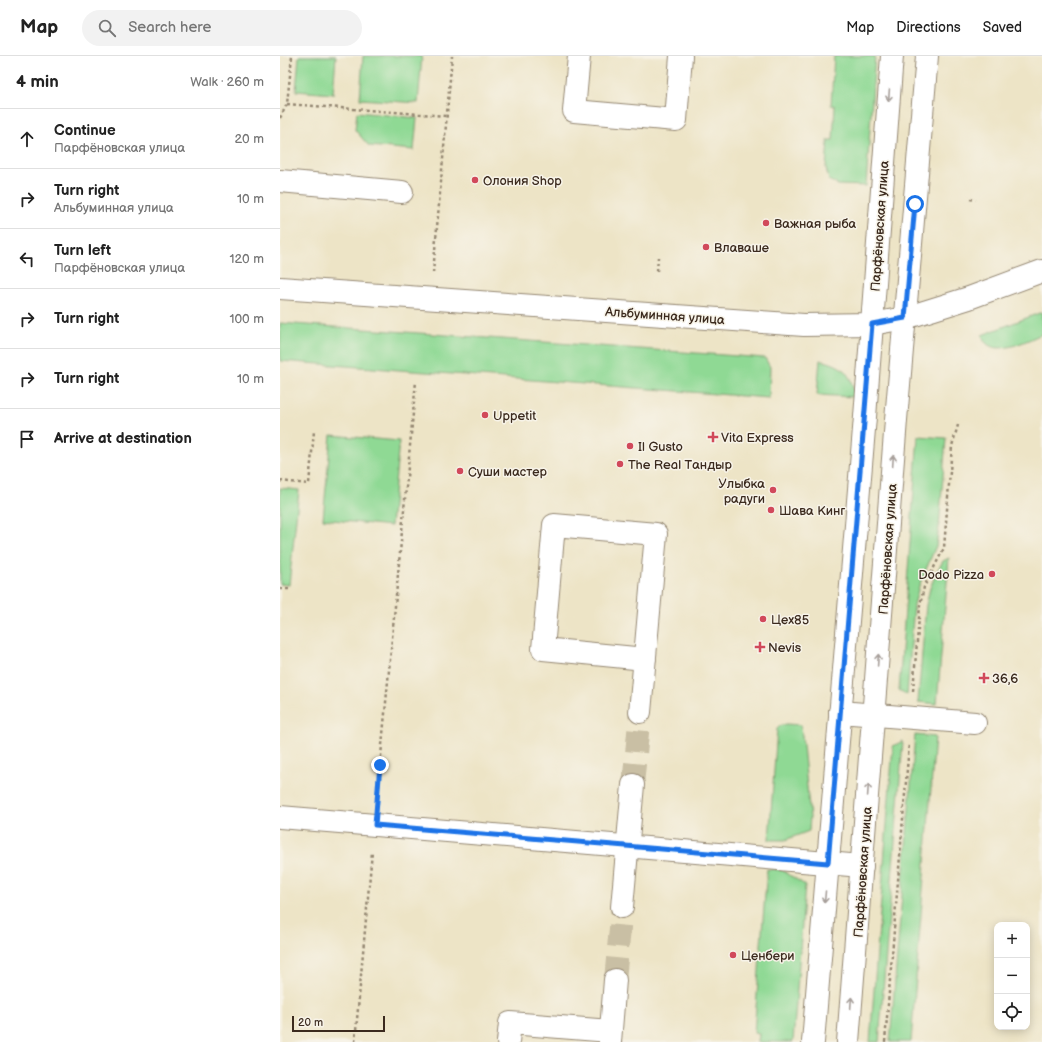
<!DOCTYPE html>
<meta charset="utf-8">
<style>
:root{--surface:#fff;--page:#f2f2f2;--text:#222;--muted:#767676;--line:#e0e0e0}
body{margin:0;font-family:"Balsamiq Sans",sans-serif;background:var(--page);color:var(--text)}
.controls{position:absolute;right:12px;bottom:12px;display:grid;overflow:hidden;border-radius:8px;box-shadow:0 2px 10px #0003}
.controls button{width:36px;height:36px;display:grid;place-items:center;padding:0;border:0;border-bottom:1px solid var(--line);background:var(--surface);color:var(--text);font:20px sans-serif}
.scale{position:absolute;left:12px;bottom:10px;width:93px;box-sizing:border-box;padding-left:4px;border:2px solid #3b2a1e;border-top:0;font-size:11px;line-height:14px;white-space:nowrap;color:#3b2a1e;-webkit-text-stroke:3px #f7f3e8;paint-order:stroke}
.stop{position:absolute;width:12px;height:12px;margin:-9px;border:3px solid #1a73e8;border-radius:50%;background:#fff}
.stop.end{background:#1a73e8;border-color:#fff;box-shadow:0 1px 4px #0008}
.list{margin:0;padding:0;list-style:none}
h2{display:flex;justify-content:space-between;align-items:center;height:52px;margin:0;padding:0 16px;font-size:17px}
h2 small{font-size:13px;font-weight:400;color:var(--muted)}
.list li{display:grid;grid-template-columns:26px 1fr auto;gap:12px;align-items:center;box-sizing:border-box;height:60px;padding:0 16px;border-top:1px solid var(--line)}
.list b{display:block;font-size:15px;white-space:nowrap}
.list p{margin:0;font-size:13px;white-space:nowrap;color:var(--muted)}
.list em{font-size:13px;font-style:normal;color:var(--muted)}
.icon{flex:none;width:22px;height:22px;fill:none;stroke:currentColor;stroke-width:2;stroke-linecap:round;stroke-linejoin:round}
.map{position:relative;flex:none;width:762px;height:986px;overflow:hidden}
header{display:flex;align-items:center;gap:24px;box-sizing:border-box;height:56px;padding:0 20px;background:var(--surface);border-bottom:1px solid var(--line)}
header strong{font-size:19px}
nav{display:flex;gap:22px;margin-inline-start:auto;font-size:14px}
.search{width:280px;height:36px;background:var(--page);display:flex;align-items:center;gap:10px;box-sizing:border-box;padding:0 14px;border-radius:22px;color:var(--muted);font-size:15px}
main{display:flex}
aside{flex:1;background:var(--surface)}
.map>svg:first-child{display:block}
.green{fill:#8fd994;stroke:#658259}
.lines{fill:none;stroke-linecap:round;stroke-linejoin:round}
.minor-tunnel{stroke:#c9bfa4;stroke-width:22;stroke-dasharray:22 11;stroke-linecap:butt}
.minor-casing{stroke:#948772;stroke-width:24}
.path{stroke:#948772;stroke-width:2.5;stroke-dasharray:3 3;stroke-linecap:butt}
.minor{stroke:#fff;stroke-width:22}
.oneway{stroke:#a79f9a}
.route{stroke:#1a73e8;stroke-width:5}
.poi-dot{fill:#d1495b;stroke:#f7f3e8;stroke-width:1.5}
.labels{text-anchor:middle;stroke-width:3;stroke-linejoin:round;paint-order:stroke}
.poi-label{font-size:13px;fill:#3b2a1e;stroke:#f7f3e8;text-anchor:start}
.street-label{font-size:13px;fill:#3b2a1e;stroke:#f7f3e8}
</style>
<header>
<strong>Map</strong>
<div class="search"><svg class="icon" aria-label="search" viewBox="0 0 24 24"><circle cx="10" cy="10" r="6"/><path d="M15 15l6 6"/></svg>Search here</div>
<nav><a>Map</a><a>Directions</a><a>Saved</a></nav>
</header>
<main>
<aside>
<h2>4 min<small>Walk · 260 m</small></h2>
<ul class="list">
<li><svg class="icon" aria-label="ahead" viewBox="0 0 24 24"><path d="M12 20V5M6 11l6-6 6 6"/></svg><div><b>Continue</b><p>Парфёновская улица</p></div><em>20 m</em></li>
<li><svg class="icon" aria-label="right" viewBox="0 0 24 24"><path d="M7 20v-9h11M14 6l5 5-5 5"/></svg><div><b>Turn right</b><p>Альбуминная улица</p></div><em>10 m</em></li>
<li><svg class="icon" aria-label="left" viewBox="0 0 24 24"><path d="M17 20v-9H6M10 6l-5 5 5 5"/></svg><div><b>Turn left</b><p>Парфёновская улица</p></div><em>120 m</em></li>
<li><svg class="icon" aria-label="right" viewBox="0 0 24 24"><path d="M7 20v-9h11M14 6l5 5-5 5"/></svg><div><b>Turn right</b></div><em>100 m</em></li>
<li><svg class="icon" aria-label="right" viewBox="0 0 24 24"><path d="M7 20v-9h11M14 6l5 5-5 5"/></svg><div><b>Turn right</b></div><em>10 m</em></li>
<li><svg class="icon" aria-label="arrive" viewBox="0 0 24 24"><path d="M6 21V4h12l-3 4 3 4H6"/></svg><div><b>Arrive at destination</b></div></li>
</ul>
</aside>
<div class="map">
<svg width="762" height="986" viewBox="0 0 762 986">
<rect width="100%" height="100%" fill="#f7f3e8"/>
<filter id="ink" filterUnits="userSpaceOnUse"><feTurbulence type="fractalNoise" baseFrequency=".025" numOctaves="2"/><feDisplacementMap in="SourceGraphic" scale="8" xChannelSelector="R" yChannelSelector="G"/><feConvolveMatrix kernelMatrix="1 2 1 2 8 2 1 2 1" color-interpolation-filters="sRGB"/></filter>
<filter id="wash" filterUnits="userSpaceOnUse"><feTurbulence type="fractalNoise" baseFrequency=".012" numOctaves="4" result="noise"/><feDisplacementMap in="SourceGraphic" scale="16" xChannelSelector="R" yChannelSelector="G"/><feGaussianBlur stdDeviation="0.9" result="paint"/><feColorMatrix in="noise" values="0 0 0 0 0 0 0 0 0 0 0 0 0 0 0 0 0 1.4 0 .05"/><feComposite in="paint" operator="in"/></filter>
<g filter="url(#wash)">
<rect width="100%" height="100%" fill="#ede4c6"/>
<g class="green">
<path d="M 19,0 L 56,0 L 53,38 L 16,35 Z"/>
<path d="M 83,0 L 142,0 L 138,47 L 80,43 Z"/>
<path d="M 554,0 L 595,0 L 586,130 L 558,129 L 549,124 L 546,112 L 548,84 L 553,84 L 555,50 L 551,49 Z"/>
<path d="M 77,56 L 137,62 L 134,94 L 89,90 L 75,74 Z"/>
<path d="M 762,256 L 762,278 C 748,284 719,300 706,287 C 704,285 703,281 702,279 Z"/>
<path d="M 0,267 L 485,302 L 490,311 L 489,342 L 0,305 Z"/>
<path d="M 540,304 C 565,310 570,316 575,341 L 537,339 Z"/>
<path d="M 51,379 L 119,385 L 111,470 L 43,463 Z"/>
<path d="M 638,380 L 666,382 L 659,471 L 656,490 L 639,530 L 634,549 L 627,639 L 619,634 Z"/>
<path d="M 0,432 L 19,434 L 9,529 L 0,528 Z"/>
<path d="M 669,502 L 657,648 L 638,646 L 646,549 L 650,532 L 657,515 L 663,505 Z"/>
<path d="M 506,668 L 521,669 L 530,761 L 529,775 L 505,784 L 489,784 L 497,673 L 500,670 Z"/>
<path d="M 635,679 L 655,681 L 631,986 L 610,986 Z"/>
<path d="M 623,685 L 599,986 L 590,986 L 613,690 Z"/>
<path d="M 487,813 L 502,814 L 525,829 L 513,986 L 478,986 L 479,978 L 474,977 Z"/>
</g>
</g>
<g filter="url(#ink)">
<g class="lines">
<g class="minor-tunnel">
<path d="M 353,729 L 360,656"/>
<path d="M 335,924 L 342,851"/>
</g>
<defs>
<g id="minor">
<path d="M 299,0 L 294,55 L 396,64 L 401,0"/>
<path d="M 0,125 L 122,136"/>
<path d="M 0,232 L 524,269 L 592,268 L 625,262 L 689,242 L 762,215"/>
<path d="M 360,656 L 376,478 L 274,469 L 263,593 L 365,603"/>
<path d="M 560,656 L 695,667"/>
<path d="M 0,761 L 582,810"/>
<path d="M 342,851 L 353,729"/>
<path d="M 228,986 L 230,967 L 330,975"/>
<path d="M 330,986 L 335,924"/>
<path d="M 533,986 L 585,361 L 612,0"/>
<path d="M 568,986 L 616,364 L 647,0"/>
</g>
</defs>
<use href="#minor" class="minor-casing"/>
<g class="path">
<path d="M 7,48 L 167,60"/>
<path d="M 0,62 L 7,48 L 12,0"/>
<path d="M 690,143 L 696,144"/>
<path d="M 377,215 L 378,201"/>
<path d="M 153,217 L 172,0"/>
<path d="M 0,425 L 29,428 L 34,375"/>
<path d="M 0,533 L 9,533"/>
<path d="M 633,635 L 640,549 L 644,531 L 664,492 L 672,390 L 678,369"/>
<path d="M 97,743 L 136,325"/>
<path d="M 75,986 L 92,796"/>
<path d="M 605,986 L 629,688"/>
</g>
<use href="#minor" class="minor"/>
</g>
<defs><path id="oneway-shaft" d="M-6 0H5M1.5-3L5.5 0L1.5 3" fill="none" stroke-width="1.6" stroke-linecap="round" stroke-linejoin="round"/></defs>
<g class="oneway">
<use href="#oneway-shaft" transform="translate(609 39) rotate(94)"/>
<use href="#oneway-shaft" transform="translate(613 405) rotate(-86)"/>
<use href="#oneway-shaft" transform="translate(598 604) rotate(-86)"/>
<use href="#oneway-shaft" transform="translate(588 734) rotate(-86)"/>
<use href="#oneway-shaft" transform="translate(545 841) rotate(95)"/>
<use href="#oneway-shaft" transform="translate(571 947) rotate(-86)"/>
</g>
</g>
<g class="lines" filter="url(#ink)">
<path class="route" d="M 100,709 L 95,769 L 548,807 L 592,268 L 625,262 L 635,148"/>
</g>
<g class="poi-dot">
<circle cx="195" cy="124" r="4"/>
<circle cx="486" cy="167" r="4"/>
<circle cx="426" cy="191" r="4"/>
<circle cx="205" cy="359" r="4"/>
<path d="M431 375h4v4h4v4h-4v4h-4v-4h-4v-4h4z"/>
<circle cx="350" cy="390" r="4"/>
<circle cx="340" cy="408" r="4"/>
<circle cx="180" cy="415" r="4"/>
<circle cx="493" cy="434" r="4"/>
<circle cx="491" cy="454" r="4"/>
<circle cx="712" cy="518" r="4"/>
<circle cx="483" cy="563" r="4"/>
<path d="M478 585h4v4h4v4h-4v4h-4v-4h-4v-4h4z"/>
<path d="M702 616h4v4h4v4h-4v4h-4v-4h-4v-4h4z"/>
<circle cx="453" cy="899" r="4"/>
</g>
<g class="labels">
<g class="poi-label">
<text x="203" y="129">Олония Shop</text>
<text x="494" y="172">Важная рыба</text>
<text x="434" y="196">Влаваше</text>
<text x="213" y="364">Uppetit</text>
<text x="441" y="386">Vita Express</text>
<text x="358" y="395">Il Gusto</text>
<text x="348" y="413">The Real Тандыр</text>
<text x="188" y="420">Суши мастер</text>
<text x="485" y="432" text-anchor="end">Улыбка<tspan x="485" dy="15">радуги</tspan></text>
<text x="499" y="459">Шава Кинг</text>
<text x="704" y="523" text-anchor="end">Dodo Pizza</text>
<text x="491" y="568">Цех85</text>
<text x="488" y="596">Nevis</text>
<text x="712" y="627">36,6</text>
<text x="461" y="904">Ценбери</text>
</g>
<g class="street-label">
<text transform="translate(599 170) rotate(-86)" y="5">Парфёновская улица</text>
<text transform="translate(385 259) rotate(4)" y="5">Альбуминная улица</text>
<text transform="translate(607 493) rotate(-86)" y="5">Парфёновская улица</text>
<text transform="translate(582 816) rotate(-86)" y="5">Парфёновская улица</text>
</g>
</g>
</svg>
<div class="controls">
<button>+</button>
<button>−</button>
<button><svg class="icon" aria-label="locate" viewBox="0 0 24 24"><circle cx="12" cy="12" r="6"/><path d="M12 2v4M12 18v4M2 12h4M18 12h4"/></svg></button>
</div>
<div class="scale">20 m</div>
<div class="stop" style="left:635px;top:148px"></div>
<div class="stop end" style="left:100px;top:709px"></div>
</div>
</main>
